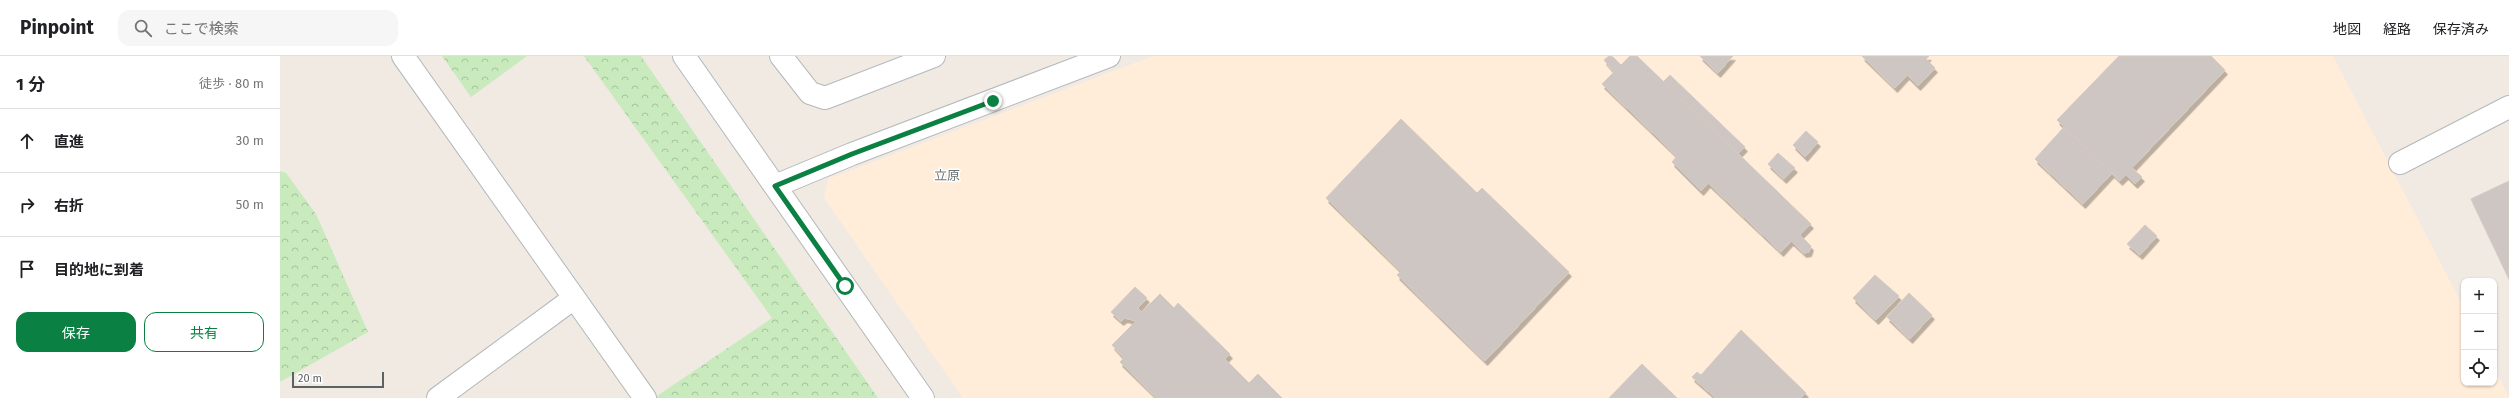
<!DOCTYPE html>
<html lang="ja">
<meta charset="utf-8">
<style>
:root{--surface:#fff;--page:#f6f6f6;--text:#202124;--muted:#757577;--line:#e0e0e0;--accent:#0b8043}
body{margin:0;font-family:"Fira Sans","Noto Sans JP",sans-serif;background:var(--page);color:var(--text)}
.controls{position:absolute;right:12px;bottom:12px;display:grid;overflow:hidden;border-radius:8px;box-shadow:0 1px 3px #0004}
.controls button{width:36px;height:36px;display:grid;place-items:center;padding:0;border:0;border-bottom:1px solid var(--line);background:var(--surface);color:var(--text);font:20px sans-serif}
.scale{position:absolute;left:12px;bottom:10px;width:92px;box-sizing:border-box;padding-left:4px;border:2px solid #5b6265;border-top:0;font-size:11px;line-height:14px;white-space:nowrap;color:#5b6265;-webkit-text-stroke:3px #fff;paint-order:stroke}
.stop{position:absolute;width:12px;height:12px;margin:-9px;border:3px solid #0b8043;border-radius:50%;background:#fff}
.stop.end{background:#0b8043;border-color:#fff;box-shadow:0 1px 4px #0008}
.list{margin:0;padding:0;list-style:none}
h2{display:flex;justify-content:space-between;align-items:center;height:52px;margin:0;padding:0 16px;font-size:17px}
h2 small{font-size:13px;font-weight:400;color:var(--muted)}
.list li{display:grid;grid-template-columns:26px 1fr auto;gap:12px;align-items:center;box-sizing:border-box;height:64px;padding:0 16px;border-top:1px solid var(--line)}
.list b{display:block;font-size:15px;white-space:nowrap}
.list em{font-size:13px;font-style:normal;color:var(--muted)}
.actions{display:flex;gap:8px;padding:12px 16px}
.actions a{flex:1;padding:9px 0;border:1px solid var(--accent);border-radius:12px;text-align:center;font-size:14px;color:var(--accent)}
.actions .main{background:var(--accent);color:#fff}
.icon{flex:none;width:22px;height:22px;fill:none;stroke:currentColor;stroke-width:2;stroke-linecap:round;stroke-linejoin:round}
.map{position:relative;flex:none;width:2229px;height:342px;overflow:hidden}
header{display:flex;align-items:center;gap:24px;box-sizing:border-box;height:56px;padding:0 20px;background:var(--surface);border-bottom:1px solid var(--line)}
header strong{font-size:19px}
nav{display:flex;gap:22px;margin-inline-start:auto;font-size:14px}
.search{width:280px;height:36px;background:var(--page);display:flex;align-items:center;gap:10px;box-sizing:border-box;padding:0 14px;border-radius:12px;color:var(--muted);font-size:15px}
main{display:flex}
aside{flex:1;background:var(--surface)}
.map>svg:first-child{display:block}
.commercial{fill:#ffedd9}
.forest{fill:url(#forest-crowns)}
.building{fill:#cdc6c2;stroke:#d5cac1;filter:url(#shadow)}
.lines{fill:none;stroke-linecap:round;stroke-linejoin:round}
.minor-casing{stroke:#b4b8bc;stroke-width:24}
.minor{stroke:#fff;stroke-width:22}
.route{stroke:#0b8043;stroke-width:5}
.labels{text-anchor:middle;stroke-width:3;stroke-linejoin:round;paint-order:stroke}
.quarter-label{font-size:13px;fill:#6c7578;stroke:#fff}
</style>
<header>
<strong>Pinpoint</strong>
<div class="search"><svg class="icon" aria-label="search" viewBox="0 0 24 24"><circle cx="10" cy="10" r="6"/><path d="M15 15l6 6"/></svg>ここで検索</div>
<nav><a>地図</a><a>経路</a><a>保存済み</a></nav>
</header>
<main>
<aside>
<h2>1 分<small>徒歩 · 80 m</small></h2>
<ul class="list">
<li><svg class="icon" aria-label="ahead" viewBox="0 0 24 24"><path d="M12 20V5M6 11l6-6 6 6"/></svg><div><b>直進</b></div><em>30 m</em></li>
<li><svg class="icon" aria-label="right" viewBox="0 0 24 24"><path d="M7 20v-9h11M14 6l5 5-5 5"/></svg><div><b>右折</b></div><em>50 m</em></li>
<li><svg class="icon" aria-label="arrive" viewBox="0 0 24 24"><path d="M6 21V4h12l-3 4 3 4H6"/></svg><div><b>目的地に到着</b></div></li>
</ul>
<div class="actions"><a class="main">保存</a><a>共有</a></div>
</aside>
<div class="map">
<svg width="2229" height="342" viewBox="0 0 2229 342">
<defs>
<pattern id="forest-crowns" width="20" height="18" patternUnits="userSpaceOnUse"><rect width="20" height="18" fill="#c8eabd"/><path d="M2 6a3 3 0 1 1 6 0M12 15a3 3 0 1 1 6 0" fill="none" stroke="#a5c19d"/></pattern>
<filter id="shadow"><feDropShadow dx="2.5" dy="4.5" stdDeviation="0" flood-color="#0004"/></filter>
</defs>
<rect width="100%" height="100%" fill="#f0eae3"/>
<path class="commercial" d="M 873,0 L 2053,0 L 2184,252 L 2184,327 L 2214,327 L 2214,311 L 2229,342 L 683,342 L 544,142 L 548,123 Z"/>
<g class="forest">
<path d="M 162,0 L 247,0 L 191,41 Z"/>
<path d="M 304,0 L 361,0 L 598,342 L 374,342 L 492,262 Z"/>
<path d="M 0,115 L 6,117 L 36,158 L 88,276 L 0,326 Z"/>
</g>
<g class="building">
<path d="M 1329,0 L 1333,1 L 1341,9 L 1350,0 L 1357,0 L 1531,168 L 1520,179 L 1531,190 L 1529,196 L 1524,197 L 1511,185 L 1501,196 L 1428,127 L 1421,135 L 1392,106 L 1397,100 L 1322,28 L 1334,16 L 1324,4 Z"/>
<path d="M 1420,0 L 1453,0 L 1438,17 Z"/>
<path d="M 1582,0 L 1649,0 L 1646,3 L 1655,12 L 1638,30 L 1627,19 L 1615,32 Z"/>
<path d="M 1839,0 L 1931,0 L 1945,14 L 1852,112 L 1862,121 L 1855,128 L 1846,119 L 1840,125 L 1777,64 Z"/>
<path d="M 1390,19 L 1465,91 L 1458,98 L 1383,26 Z"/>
<path d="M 1121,63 L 1197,137 L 1202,132 L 1289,216 L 1205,305 L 1117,219 L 1121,215 L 1046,142 Z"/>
<path d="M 1784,71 L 1832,117 L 1803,148 L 1755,103 Z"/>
<path d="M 1526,75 L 1538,86 L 1525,101 L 1513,89 Z"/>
<path d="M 1498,97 L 1515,112 L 1504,123 L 1488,108 Z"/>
<path d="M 2229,125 L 2229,223 L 2191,143 Z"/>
<path d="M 1865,169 L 1877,180 L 1860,199 L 1847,188 Z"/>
<path d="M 1595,219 L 1619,240 L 1596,264 L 1573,242 Z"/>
<path d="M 855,231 L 867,242 L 858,252 L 862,256 L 880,238 L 894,252 L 898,247 L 950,298 L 945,303 L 969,327 L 978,318 L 1002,342 L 877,342 L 840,306 L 844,302 L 832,289 L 856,265 L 845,262 L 841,265 L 831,256 Z"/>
<path d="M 1629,237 L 1652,259 L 1630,283 L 1607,261 Z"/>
<path d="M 1461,274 L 1526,337 L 1520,342 L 1436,342 L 1412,321 L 1417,316 L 1421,319 Z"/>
<path d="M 1362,308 L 1397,342 L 1329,342 Z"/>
</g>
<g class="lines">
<defs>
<g id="minor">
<path d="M 123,0 L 365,342"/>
<path d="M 404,0 L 643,342"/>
<path d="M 501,0 L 530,37 L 545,42 L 654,0"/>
<path d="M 2120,107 L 2229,51"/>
<path d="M 495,130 L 572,98 L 829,0"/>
<path d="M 158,342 L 294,242"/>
</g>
</defs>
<use href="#minor" class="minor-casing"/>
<use href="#minor" class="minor"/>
</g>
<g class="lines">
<path class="route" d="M 565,230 L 495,130 L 572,98 L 713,45"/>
</g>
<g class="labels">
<g class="quarter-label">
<text x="667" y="124">立原</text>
</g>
</g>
</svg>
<div class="controls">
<button>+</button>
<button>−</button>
<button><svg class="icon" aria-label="locate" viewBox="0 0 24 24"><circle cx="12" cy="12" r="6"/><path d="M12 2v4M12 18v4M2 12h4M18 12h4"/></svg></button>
</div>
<div class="scale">20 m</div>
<div class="stop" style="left:565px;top:230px"></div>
<div class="stop end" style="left:713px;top:45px"></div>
</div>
</main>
